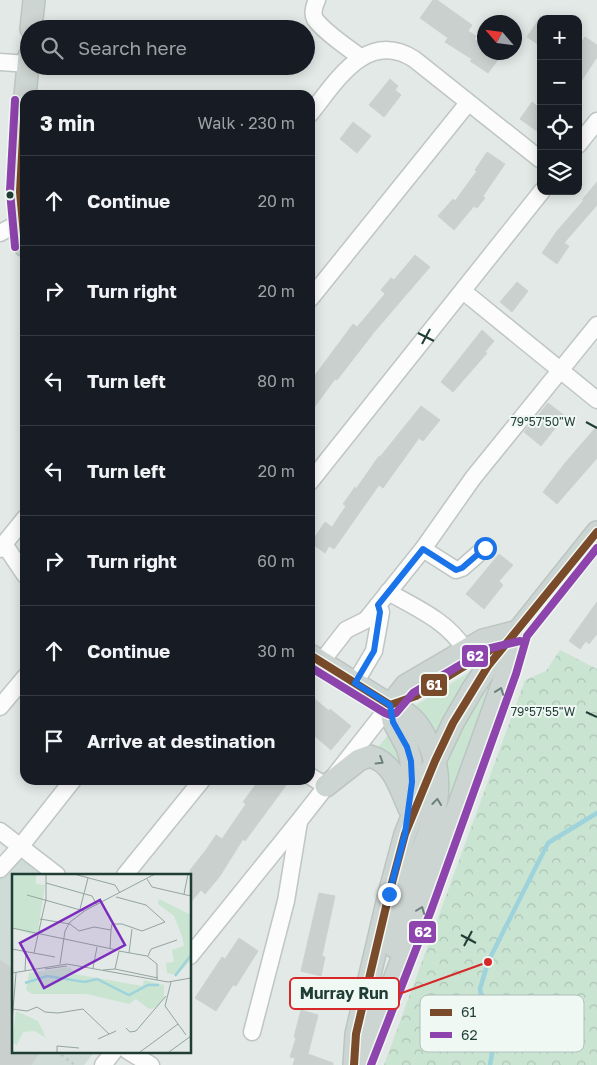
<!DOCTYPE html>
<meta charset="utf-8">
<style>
:root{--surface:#171b24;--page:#20242c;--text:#f1f3f6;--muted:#9ea1a6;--line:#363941}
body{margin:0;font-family:"Golos Text",sans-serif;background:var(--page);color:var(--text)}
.controls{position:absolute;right:15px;top:15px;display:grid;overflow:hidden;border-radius:10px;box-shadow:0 2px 12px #0003}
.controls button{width:45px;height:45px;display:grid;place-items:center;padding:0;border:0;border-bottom:1px solid var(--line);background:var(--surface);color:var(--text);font:25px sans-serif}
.compass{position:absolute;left:477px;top:15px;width:45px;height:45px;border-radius:50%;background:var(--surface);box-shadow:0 2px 12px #0003;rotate:298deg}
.stop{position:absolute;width:15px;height:15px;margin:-11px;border:4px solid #1a73e8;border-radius:50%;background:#fff}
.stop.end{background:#1a73e8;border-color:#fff;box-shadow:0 1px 5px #0008}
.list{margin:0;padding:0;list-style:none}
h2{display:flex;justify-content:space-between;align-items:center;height:65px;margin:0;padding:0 20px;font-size:21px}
h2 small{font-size:16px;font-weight:400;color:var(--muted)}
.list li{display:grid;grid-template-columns:32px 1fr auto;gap:15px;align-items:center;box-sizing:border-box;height:90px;padding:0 20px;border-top:1px solid var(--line)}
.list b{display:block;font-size:19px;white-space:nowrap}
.list em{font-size:16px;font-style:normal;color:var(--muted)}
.icon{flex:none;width:28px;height:28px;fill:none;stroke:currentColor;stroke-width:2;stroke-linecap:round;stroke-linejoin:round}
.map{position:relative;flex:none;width:597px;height:1065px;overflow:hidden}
.search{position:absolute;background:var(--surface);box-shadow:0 2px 12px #0003;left:20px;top:20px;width:295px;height:55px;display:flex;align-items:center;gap:12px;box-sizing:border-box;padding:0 18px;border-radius:28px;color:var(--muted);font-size:19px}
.panel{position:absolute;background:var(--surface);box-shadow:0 2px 12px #0003;left:20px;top:90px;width:295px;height:695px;border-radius:15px}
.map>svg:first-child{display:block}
.built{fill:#cfdbd6}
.green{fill:#cae4d2}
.forest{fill:url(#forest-crowns)}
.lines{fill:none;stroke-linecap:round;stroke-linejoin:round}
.stream{stroke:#9fd3db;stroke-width:4.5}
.building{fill:#c9d0cd;stroke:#cbd2cf}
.minor-casing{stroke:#bfc6c3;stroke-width:19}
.major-casing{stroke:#bbc5c2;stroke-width:24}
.path{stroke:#bfc9c5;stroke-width:2.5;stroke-dasharray:2.5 4;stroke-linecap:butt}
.minor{stroke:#fbfcfb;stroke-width:16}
.major{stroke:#ccd5d2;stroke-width:21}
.bus-1-casing{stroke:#f0f8f4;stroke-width:11}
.bus-2-casing{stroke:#f0f8f4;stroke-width:11}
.bus-1{stroke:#7a4b2a;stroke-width:8}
.bus-2{stroke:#8e44ad;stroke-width:8}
.oneway{stroke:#6d817c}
.route{stroke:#1a73e8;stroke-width:6}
.ticks{fill:none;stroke:#1f3d35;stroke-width:2}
.bus-dot{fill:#1f3d35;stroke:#f0f8f4;stroke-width:2}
.inset-river{fill:none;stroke:#9fd3db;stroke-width:2.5}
.inset-road{fill:none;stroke:#94a49f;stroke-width:1}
.view{fill:#7b2cbf;fill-opacity:0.15;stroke:#7b2cbf;stroke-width:2.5}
.inset-edge{fill:none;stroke:#1f3d35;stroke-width:2.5}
.key{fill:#f0f8f4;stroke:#b1c0bb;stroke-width:1}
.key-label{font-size:14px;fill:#1f3d35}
.ticks-label{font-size:12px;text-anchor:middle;fill:#1f3d35;stroke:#f0f8f4;stroke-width:4;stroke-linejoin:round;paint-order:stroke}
.leader{fill:none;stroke:#d62828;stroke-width:2}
.callout-dot{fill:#d62828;stroke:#f0f8f4;stroke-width:2}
.callout{fill:#f0f8f4;stroke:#d62828;stroke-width:2}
.callout-label{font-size:16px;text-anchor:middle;font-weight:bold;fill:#1f3d35}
.line-badge{stroke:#f0f8f4;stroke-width:2}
.badge-label{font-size:14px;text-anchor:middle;font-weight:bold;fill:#fff}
</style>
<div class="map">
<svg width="597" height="1065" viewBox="0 0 597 1065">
<defs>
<pattern id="forest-crowns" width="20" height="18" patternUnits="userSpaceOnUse" patternTransform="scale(1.25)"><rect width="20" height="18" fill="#cae4d2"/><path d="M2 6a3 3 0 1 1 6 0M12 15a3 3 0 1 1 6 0" fill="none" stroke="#adc4b5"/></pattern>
</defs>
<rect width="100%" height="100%" fill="#e2e9e6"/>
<path class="built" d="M 20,847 L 56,875 L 14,875 L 14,1051 L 95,1051 L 84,1065 L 0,1065 L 0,866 Z"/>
<g class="green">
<path d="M 500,662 L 444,818 L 446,761 L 475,704 Z"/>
<path d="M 476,668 L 437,738 L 432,727 L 416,705 Z"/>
<path d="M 389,734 L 394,741 L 404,774 L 375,751 Z"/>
</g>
<path class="forest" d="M 560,650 L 597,669 L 597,1065 L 384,1065 L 525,680 L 546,671 Z"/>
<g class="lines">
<path class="stream" d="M 490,1065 L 493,1048 L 480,989 L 488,962 L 548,843 L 597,813"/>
</g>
<g class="building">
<path d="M 433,0 L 437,0 L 472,25 L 468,31 L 476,36 L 474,39 L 484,46 L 484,52 L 494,52 L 500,57 L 488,73 L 470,61 L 472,59 L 445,42 L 448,38 L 420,18 Z"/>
<path d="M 541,16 L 541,46 L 527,37 Z"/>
<path d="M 585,37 L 597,45 L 597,57 L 578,86 L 578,47 Z"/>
<path d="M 390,79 L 398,86 L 395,90 L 401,95 L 384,117 L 369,105 Z"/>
<path d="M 532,102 L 541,109 L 541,134 L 520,119 Z"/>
<path d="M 353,122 L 371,136 L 357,153 L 340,139 Z"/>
<path d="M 487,152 L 505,164 L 483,196 L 485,198 L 477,208 L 474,206 L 454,230 L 438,216 L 453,199 L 455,201 L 477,171 L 475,170 Z"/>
<path d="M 597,182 L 597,205 L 564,243 L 569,246 L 557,264 L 542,253 L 557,231 L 584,200 L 582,200 Z"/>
<path d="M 415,255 L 430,267 L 375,331 L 337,380 L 335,379 L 310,413 L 310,382 L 353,324 L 357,327 L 385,294 L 381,290 L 391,278 L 394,280 Z"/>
<path d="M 517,282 L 528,291 L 512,312 L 500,302 Z"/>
<path d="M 482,330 L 494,341 L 485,352 L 487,353 L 453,392 L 441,382 Z"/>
<path d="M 548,403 L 565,416 L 541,446 L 524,432 Z"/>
<path d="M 421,406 L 440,420 L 423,441 L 419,438 L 383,488 L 379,485 L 334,549 L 329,546 L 325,553 L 311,543 L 325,522 L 332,527 L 346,506 L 343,504 L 355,487 L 356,489 L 379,456 L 380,457 Z"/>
<path d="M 597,426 L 597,458 L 557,504 L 543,492 L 565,463 Z"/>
<path d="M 499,554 L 513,565 L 499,581 L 503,585 L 484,609 L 466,594 Z"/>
<path d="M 597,602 L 597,634 L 589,644 L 586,641 L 580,649 L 569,641 Z"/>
<path d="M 310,695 L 329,711 L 330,709 L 351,726 L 331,750 L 310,732 Z"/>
<path d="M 259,780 L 290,780 L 245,841 L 243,839 L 220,876 L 205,894 L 201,890 L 190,903 L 190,870 L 206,850 L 216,835 L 222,839 L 246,804 L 243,802 Z"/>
<path d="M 319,893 L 335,896 L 322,956 L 325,957 L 321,976 L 301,971 Z"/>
<path d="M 239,938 L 258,951 L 236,986 L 233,985 L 216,1011 L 195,998 L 222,957 L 225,959 Z"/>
<path d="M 0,960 L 14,970 L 14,1051 L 41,1051 L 31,1065 L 0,1065 Z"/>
<path d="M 301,1010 L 318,1015 L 308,1054 L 333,1063 L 333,1065 L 293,1065 L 295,1058 L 290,1057 L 296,1038 L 294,1037 Z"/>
</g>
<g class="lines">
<defs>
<g id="minor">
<path d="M 317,0 C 314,6 312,13 315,19 C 324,32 347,47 360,57"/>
<path d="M 0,62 L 28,64"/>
<path d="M 310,114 C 336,82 366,29 414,59 L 541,160"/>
<path d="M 578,145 L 597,121"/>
<path d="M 0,233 L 21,222"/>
<path d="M 463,291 L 597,400"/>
<path d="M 310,299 L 468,103"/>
<path d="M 310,482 L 542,191"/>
<path d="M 4,544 L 25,575"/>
<path d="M 0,549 L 25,518"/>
<path d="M 423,549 L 456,570 L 462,568 L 485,548"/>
<path d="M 388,592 C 415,607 449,622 465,650"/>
<path d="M 321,662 L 346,630 L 366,620 L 423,549 L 473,478 L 597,325"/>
<path d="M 355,683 L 374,651 L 381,612 L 378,605"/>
<path d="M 0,707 L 25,677"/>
<path d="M 310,776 L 326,786"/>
<path d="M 0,831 L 57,875"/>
<path d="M 0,869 L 20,847 L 73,780"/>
<path d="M 125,875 L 202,780"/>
<path d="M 190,956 L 299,821 L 390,705"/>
<path d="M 252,1032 L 286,901 L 299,822"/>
<path d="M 128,1051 L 151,1065"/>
<path d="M 103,1065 L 114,1051"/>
</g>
<g id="major">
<path d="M 31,29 L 34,0"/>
<path d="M 25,95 L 29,56"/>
<path d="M 25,101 C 21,150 17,197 25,246"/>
<path d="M 310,655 L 390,705 C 409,712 418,722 427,740 C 453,792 426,835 410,884 C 404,904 400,926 394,947"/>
<path d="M 390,705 L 406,685 L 483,640 L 518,631"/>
<path d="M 390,705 L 393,721 L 407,747 L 411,761 L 412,781 L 409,808"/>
<path d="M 326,786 L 359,760 L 370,756 C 394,763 399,787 409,808"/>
<path d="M 354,1065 L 356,1034 L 389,894 L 405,834 L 435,761 L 453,723 L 472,690 L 488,666 L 518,631 L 597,532"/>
<path d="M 360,1065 L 372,1037 L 423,904 L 507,671 L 517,636"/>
</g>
</defs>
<use href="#minor" class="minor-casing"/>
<use href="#major" class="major-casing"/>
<path class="path" d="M 56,1051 L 75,1065"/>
<use href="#minor" class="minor"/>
<use href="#major" class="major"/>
<defs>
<g id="bus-1">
<path d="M 25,101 L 20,192 L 25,246"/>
<path d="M 310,655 L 390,705 L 416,696 L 492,649"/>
<path d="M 354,1065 L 356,1034 L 389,894 L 405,834 L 435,761 L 453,723 L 488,666 L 597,532"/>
</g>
<g id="bus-2">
<path d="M 15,100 L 10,191 L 15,247"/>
<path d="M 310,667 L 385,713 L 390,715 L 396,713 L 413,693 L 487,649 L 520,641"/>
<path d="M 371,1065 L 432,908 L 516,674 L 527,636 L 597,548"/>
</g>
</defs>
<use href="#bus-1" class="bus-1-casing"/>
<use href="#bus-2" class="bus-2-casing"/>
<use href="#bus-1" class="bus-1"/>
<use href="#bus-2" class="bus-2"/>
</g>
<defs><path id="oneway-chevron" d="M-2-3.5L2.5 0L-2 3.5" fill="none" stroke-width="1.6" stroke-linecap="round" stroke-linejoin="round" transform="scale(1.25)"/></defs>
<g class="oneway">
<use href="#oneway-chevron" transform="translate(500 691) rotate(-70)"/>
<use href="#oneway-chevron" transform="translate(380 761) rotate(32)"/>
<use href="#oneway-chevron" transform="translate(437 802) rotate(-83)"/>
<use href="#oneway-chevron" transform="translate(421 910) rotate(-69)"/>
</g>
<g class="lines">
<path class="route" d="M 389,894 L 405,834 L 412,782 L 411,761 L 407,747 L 393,722 L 390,705 L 355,683 L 374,651 L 380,612 L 378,605 L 423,549 L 456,570 L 462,568 L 485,548"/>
</g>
<path class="ticks" d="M 418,333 L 434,341M 422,344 L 430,329M 586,422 L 597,428M 586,712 L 597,717M 461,935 L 476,943M 464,946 L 472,931"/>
<circle class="bus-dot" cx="10" cy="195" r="4.5"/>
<g transform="translate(12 874)">
<rect width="179" height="179" fill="#e2e9e6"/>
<path d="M 0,0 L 24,0 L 24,10 L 33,11 L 25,62 L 0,54 ZM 132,106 L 152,111 L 152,124 L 142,128 L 129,119 Z" fill="#cae4d2"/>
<path d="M 147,25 L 179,41 L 179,86 L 165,101 L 155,99 L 154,89 L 162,88 L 160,76 L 172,72 L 170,62 L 162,42 L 146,30 ZM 58,93 L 62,100 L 130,112 L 129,119 L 142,128 L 152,124 L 143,134 L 137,135 L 124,125 L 117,130 L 75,120 L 20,120 L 14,116 L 17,99 ZM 4,137 L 26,147 L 34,164 L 23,157 L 11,158 L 5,171 L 0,168 Z" fill="#cae4d2"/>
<path class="inset-river" d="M 163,102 L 179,81M 13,109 L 35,102 L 73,108 L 85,105 L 117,121 L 136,111 L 147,111"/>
<path class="inset-road" d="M 62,0 L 103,11 L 108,19M 135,5 L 140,13 L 179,22M 34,9 L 80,22 L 85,31M 172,20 L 176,0M 15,21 L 72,37M 68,35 L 76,4M 28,45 L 58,50 L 67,57 L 82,53 L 99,56M 0,54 L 105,76M 99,56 L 100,50 L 110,50 L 130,57 L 153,48 L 134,31 L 104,23M 0,75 L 43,83M 98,75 L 99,56M 22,79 L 34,25 L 34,0M 117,79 L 120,55M 136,82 L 139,75 L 165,66M 48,90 L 53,57 L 58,48 L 74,36 L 143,0M 81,94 L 85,73M 33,95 L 55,92M 103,95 L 107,77 L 135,82 L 145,90 L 145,106M 91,96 L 103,95 L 146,104M 13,97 L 14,77M 0,99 L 55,90 L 156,108 L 179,104M 159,108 L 153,132 L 174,161M 0,135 L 15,137 L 25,133 L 33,138 L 46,139 L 71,135 L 97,160M 0,148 L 4,99M 114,154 L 118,158 L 124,157 L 154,122M 86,165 L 104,157M 45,178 L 45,172 L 67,174M 128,178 L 166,150M 157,178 L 179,162"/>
<path class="view" d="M 88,26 L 113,71 L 32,114 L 8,69 Z"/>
<rect width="179" height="179" class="inset-edge"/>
</g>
<rect x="420" y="995" width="164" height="57" rx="8" class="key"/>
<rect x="430" y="1009" width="22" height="7" fill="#7a4b2a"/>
<rect x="430" y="1032" width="22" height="6" fill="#8e44ad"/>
<g class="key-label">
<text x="461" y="1017">61</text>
<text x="461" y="1040">62</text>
</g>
<g class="ticks-label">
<text x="543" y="426">79°57'50"W</text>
<text x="543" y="716">79°57'55"W</text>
</g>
<path class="leader" d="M488 962L399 994"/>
<circle class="callout-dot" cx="488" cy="962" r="5"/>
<rect class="callout" x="290" y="978" width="109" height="31" rx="5"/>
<g class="callout-label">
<text x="344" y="999">Murray Run</text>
</g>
<g class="line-badge">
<rect x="461" y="644" width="28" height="24" rx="5" fill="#8e44ad"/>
<rect x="420" y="673" width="28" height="24" rx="5" fill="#7a4b2a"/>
<rect x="408" y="920" width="29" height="24" rx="5" fill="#8e44ad"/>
</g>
<g class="badge-label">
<text x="475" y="661">62</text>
<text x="434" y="690">61</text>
<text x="423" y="937">62</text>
</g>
</svg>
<div class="controls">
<button>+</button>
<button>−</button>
<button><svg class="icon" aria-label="locate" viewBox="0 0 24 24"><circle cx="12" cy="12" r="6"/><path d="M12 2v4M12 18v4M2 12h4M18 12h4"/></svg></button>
<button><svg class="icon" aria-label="layers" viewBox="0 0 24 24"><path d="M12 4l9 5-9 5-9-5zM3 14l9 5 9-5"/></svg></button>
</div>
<svg class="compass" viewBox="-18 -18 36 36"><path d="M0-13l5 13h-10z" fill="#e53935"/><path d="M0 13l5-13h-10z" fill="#9ea1a6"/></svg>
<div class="stop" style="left:485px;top:548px"></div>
<div class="stop end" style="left:389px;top:894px"></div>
<div class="search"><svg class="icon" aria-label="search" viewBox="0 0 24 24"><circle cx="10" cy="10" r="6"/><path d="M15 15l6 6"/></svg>Search here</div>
<section class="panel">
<h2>3 min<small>Walk · 230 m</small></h2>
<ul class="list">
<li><svg class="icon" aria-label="ahead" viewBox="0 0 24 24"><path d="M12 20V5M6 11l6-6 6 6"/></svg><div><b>Continue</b></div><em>20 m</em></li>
<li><svg class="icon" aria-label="right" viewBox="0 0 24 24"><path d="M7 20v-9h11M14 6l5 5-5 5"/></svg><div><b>Turn right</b></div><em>20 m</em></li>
<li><svg class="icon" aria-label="left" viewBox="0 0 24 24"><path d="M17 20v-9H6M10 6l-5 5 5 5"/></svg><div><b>Turn left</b></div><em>80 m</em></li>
<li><svg class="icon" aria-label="left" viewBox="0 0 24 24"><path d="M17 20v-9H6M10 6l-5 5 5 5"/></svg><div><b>Turn left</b></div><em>20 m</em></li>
<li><svg class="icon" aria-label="right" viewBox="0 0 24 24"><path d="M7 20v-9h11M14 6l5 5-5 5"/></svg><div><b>Turn right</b></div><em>60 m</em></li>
<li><svg class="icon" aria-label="ahead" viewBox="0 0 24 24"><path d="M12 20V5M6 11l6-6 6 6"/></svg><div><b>Continue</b></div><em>30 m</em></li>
<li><svg class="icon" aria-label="arrive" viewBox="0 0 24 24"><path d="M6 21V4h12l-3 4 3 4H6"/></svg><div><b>Arrive at destination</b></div></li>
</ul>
</section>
</div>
